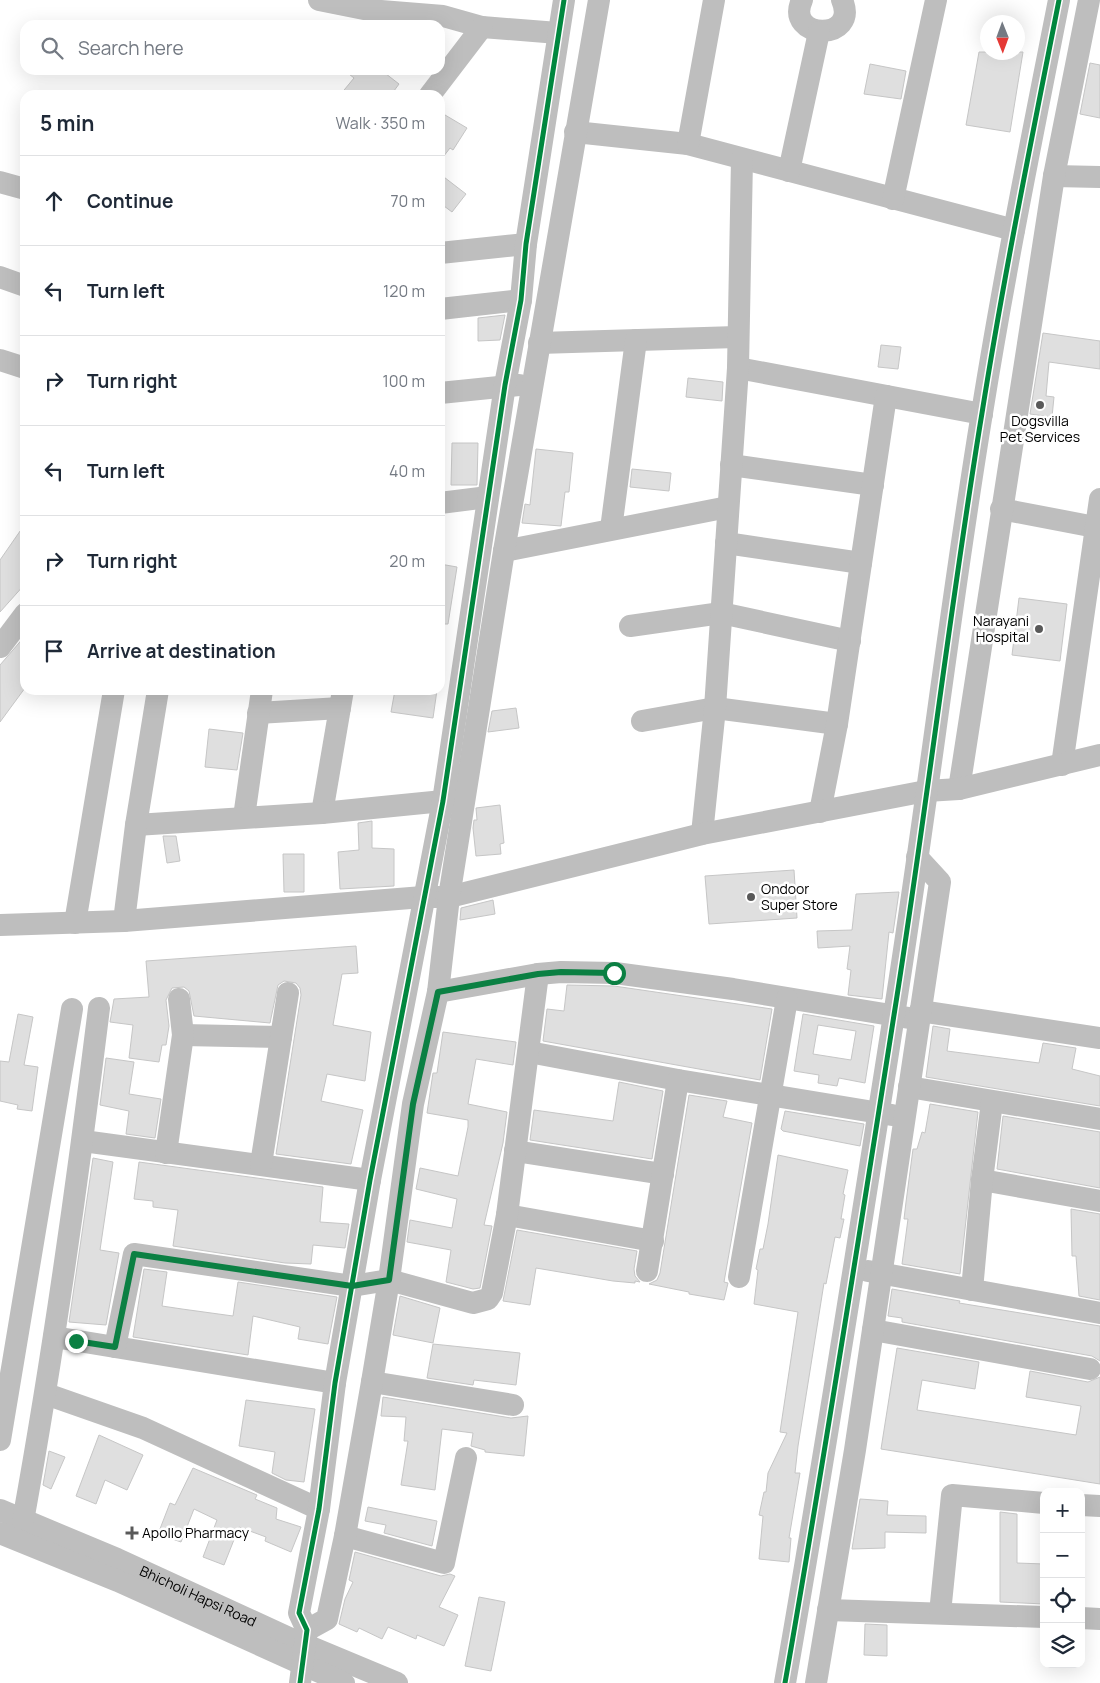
<!DOCTYPE html>
<meta charset="utf-8">
<style>
:root{--surface:#fff;--page:#f6f6f7;--text:#1f2937;--muted:#747a83;--line:#e0e1e3}
body{margin:0;font-family:Manrope,sans-serif;background:var(--page);color:var(--text)}
.controls{position:absolute;right:15px;bottom:15px;display:grid;overflow:hidden;border-radius:10px;box-shadow:0 5px 20px #0002}
.controls button{width:45px;height:45px;display:grid;place-items:center;padding:0;border:0;border-bottom:1px solid var(--line);background:var(--surface);color:var(--text);font:25px sans-serif}
.compass{position:absolute;left:980px;top:15px;width:45px;height:45px;border-radius:50%;background:var(--surface);box-shadow:0 5px 20px #0002;rotate:179deg}
.stop{position:absolute;width:15px;height:15px;margin:-11px;border:4px solid #0b8043;border-radius:50%;background:#fff}
.stop.end{background:#0b8043;border-color:#fff;box-shadow:0 1px 5px #0008}
.list{margin:0;padding:0;list-style:none}
h2{display:flex;justify-content:space-between;align-items:center;height:65px;margin:0;padding:0 20px;font-size:21px}
h2 small{font-size:16px;font-weight:400;color:var(--muted)}
.list li{display:grid;grid-template-columns:32px 1fr auto;gap:15px;align-items:center;box-sizing:border-box;height:90px;padding:0 20px;border-top:1px solid var(--line)}
.list b{display:block;font-size:19px;white-space:nowrap}
.list em{font-size:16px;font-style:normal;color:var(--muted)}
.icon{flex:none;width:28px;height:28px;fill:none;stroke:currentColor;stroke-width:2;stroke-linecap:round;stroke-linejoin:round}
.map{position:relative;flex:none;width:1100px;height:1683px;overflow:hidden}
.search{position:absolute;background:var(--surface);box-shadow:0 5px 20px #0002;left:20px;top:20px;width:425px;height:55px;display:flex;align-items:center;gap:12px;box-sizing:border-box;padding:0 18px;border-radius:15px;color:var(--muted);font-size:19px}
.panel{position:absolute;background:var(--surface);box-shadow:0 5px 20px #0002;left:20px;top:90px;width:425px;height:605px;border-radius:15px}
.map>svg:first-child{display:block}
.building{fill:#dfdfdf;stroke:#c6c6c6;fill-rule:evenodd}
.lines{fill:none;stroke-linecap:round;stroke-linejoin:round}
.minor{stroke:#bebebe;stroke-width:22}
.cycleway-casing{stroke:#fff;stroke-width:8}
.cycleway{stroke:#00873e;stroke-width:5}
.route{stroke:#0b8043;stroke-width:6}
.poi-dot{fill:#595959;stroke:#fff;stroke-width:2}
.labels{text-anchor:middle;stroke-width:5;stroke-linejoin:round;paint-order:stroke}
.poi-label{font-size:14px;fill:#000;stroke:#fff;text-anchor:start}
.street-label{font-size:14px;fill:#000;stroke:#fff}
</style>
<div class="map">
<svg width="1100" height="1683" viewBox="0 0 1100 1683">
<rect width="100%" height="100%" fill="#fff"/>
<g class="building">
<path d="M 979,52 L 1023,52 L 1010,132 L 966,125 Z"/>
<path d="M 1090,63 L 1100,65 L 1100,118 L 1080,114 Z"/>
<path d="M 870,64 L 906,71 L 901,99 L 864,94 Z"/>
<path d="M 344,70 L 381,70 L 399,84 L 391,95 L 340,95 L 354,78 Z"/>
<path d="M 440,112 L 467,128 L 453,150 L 450,148 L 440,161 Z"/>
<path d="M 440,174 L 466,194 L 452,212 L 440,203 Z"/>
<path d="M 505,315 L 500,340 L 478,341 L 478,318 Z"/>
<path d="M 1043,333 L 1100,341 L 1100,369 L 1049,362 L 1046,396 L 1054,397 L 1052,417 L 1030,414 Z"/>
<path d="M 881,345 L 901,347 L 898,369 L 878,367 Z"/>
<path d="M 688,378 L 723,382 L 722,401 L 686,397 Z"/>
<path d="M 452,443 L 478,443 L 477,485 L 451,485 Z"/>
<path d="M 536,449 L 573,453 L 569,492 L 565,492 L 561,526 L 522,523 L 525,504 L 530,505 Z"/>
<path d="M 632,469 L 671,473 L 669,491 L 630,487 Z"/>
<path d="M 25,524 L 25,584 L 0,612 L 0,560 Z"/>
<path d="M 440,564 L 457,567 L 448,624 L 440,624 Z"/>
<path d="M 1019,598 L 1067,604 L 1060,661 L 1012,655 Z"/>
<path d="M 25,636 L 25,688 L 0,722 L 0,665 Z"/>
<path d="M 395,690 L 437,690 L 433,718 L 391,712 Z"/>
<path d="M 516,708 L 519,728 L 488,732 L 492,711 Z"/>
<path d="M 209,729 L 243,733 L 237,770 L 205,767 Z"/>
<path d="M 500,805 L 504,843 L 500,844 L 501,854 L 476,856 L 473,828 L 474,820 L 477,820 L 476,808 Z"/>
<path d="M 372,821 L 372,848 L 394,849 L 394,886 L 340,889 L 338,852 L 359,850 L 358,823 Z"/>
<path d="M 163,836 L 176,836 L 180,861 L 167,863 Z"/>
<path d="M 283,854 L 304,854 L 304,892 L 284,892 Z"/>
<path d="M 794,870 L 797,918 L 709,924 L 705,876 Z"/>
<path d="M 899,892 L 893,933 L 889,932 L 882,999 L 848,995 L 851,970 L 847,969 L 850,946 L 818,948 L 817,931 L 852,930 L 856,894 Z"/>
<path d="M 493,900 L 495,914 L 460,920 L 461,908 Z"/>
<path d="M 356,946 L 358,973 L 342,974 L 333,1025 L 371,1032 L 365,1081 L 327,1074 L 321,1101 L 363,1110 L 351,1164 L 276,1154 L 301,995 L 300,988 L 296,983 L 284,981 L 278,985 L 270,1023 L 194,1016 L 189,991 L 184,987 L 172,988 L 166,1000 L 169,1026 L 166,1045 L 162,1045 L 159,1062 L 129,1058 L 133,1025 L 110,1022 L 114,999 L 149,997 L 146,961 Z"/>
<path d="M 567,985 L 614,986 L 772,1009 L 760,1080 L 543,1041 L 547,1009 L 564,1011 Z"/>
<path d="M 18,1014 L 33,1017 L 24,1065 L 38,1067 L 32,1111 L 17,1109 L 18,1105 L 0,1101 L 0,1061 L 9,1062 Z"/>
<path d="M 803,1014 L 874,1026 L 865,1083 L 839,1078 L 837,1086 L 818,1083 L 819,1075 L 794,1071 ZM 818,1025 L 856,1031 L 851,1060 L 813,1054 Z"/>
<path d="M 933,1026 L 950,1029 L 947,1051 L 1039,1063 L 1043,1043 L 1076,1048 L 1072,1069 L 1100,1076 L 1100,1106 L 926,1077 Z"/>
<path d="M 443,1032 L 516,1042 L 513,1065 L 476,1059 L 468,1104 L 507,1112 L 503,1143 L 484,1225 L 492,1226 L 480,1288 L 473,1289 L 446,1282 L 451,1250 L 407,1242 L 410,1220 L 452,1228 L 457,1199 L 416,1189 L 420,1168 L 458,1176 L 468,1127 L 468,1120 L 427,1113 L 433,1073 L 437,1073 Z"/>
<path d="M 106,1058 L 134,1062 L 129,1094 L 161,1099 L 155,1138 L 126,1134 L 129,1111 L 100,1105 Z"/>
<path d="M 619,1082 L 663,1091 L 652,1159 L 530,1140 L 534,1110 L 613,1121 Z"/>
<path d="M 689,1095 L 727,1101 L 723,1117 L 752,1123 L 724,1282 L 728,1283 L 724,1300 L 689,1294 L 689,1292 L 649,1284 L 657,1280 L 660,1273 Z"/>
<path d="M 930,1104 L 978,1112 L 960,1274 L 902,1264 L 908,1219 L 904,1219 L 906,1202 L 913,1149 L 917,1149 L 922,1132 L 925,1133 Z"/>
<path d="M 785,1111 L 864,1124 L 860,1146 L 783,1131 L 781,1129 Z"/>
<path d="M 1003,1116 L 1100,1132 L 1100,1188 L 997,1169 Z"/>
<path d="M 778,1155 L 848,1170 L 843,1194 L 845,1195 L 841,1219 L 844,1219 L 840,1238 L 835,1237 L 826,1284 L 824,1283 L 798,1446 L 795,1473 L 800,1473 L 789,1538 L 791,1538 L 789,1562 L 759,1559 L 763,1516 L 759,1515 L 764,1492 L 766,1492 L 768,1473 L 787,1433 L 780,1432 L 798,1312 L 754,1304 L 758,1270 L 756,1269 L 760,1249 L 763,1249 L 768,1224 Z"/>
<path d="M 93,1158 L 113,1162 L 100,1250 L 119,1253 L 106,1325 L 69,1322 Z"/>
<path d="M 139,1162 L 323,1187 L 320,1222 L 349,1224 L 345,1248 L 313,1245 L 311,1264 L 285,1263 L 173,1246 L 178,1210 L 153,1207 L 153,1201 L 134,1199 Z"/>
<path d="M 1071,1209 L 1100,1214 L 1100,1300 L 1079,1296 L 1076,1256 L 1072,1256 Z"/>
<path d="M 517,1230 L 637,1251 L 634,1269 L 635,1276 L 640,1282 L 635,1281 L 635,1283 L 613,1281 L 536,1268 L 530,1305 L 503,1301 Z"/>
<path d="M 144,1269 L 167,1272 L 162,1306 L 182,1309 L 233,1316 L 238,1282 L 337,1297 L 328,1344 L 298,1339 L 300,1327 L 253,1316 L 248,1355 L 133,1337 Z"/>
<path d="M 892,1289 L 960,1301 L 959,1303 L 1100,1326 L 1100,1361 L 1092,1356 L 902,1322 L 902,1318 L 888,1316 Z"/>
<path d="M 400,1296 L 440,1308 L 433,1343 L 393,1335 Z"/>
<path d="M 433,1344 L 520,1353 L 516,1385 L 474,1380 L 473,1385 L 427,1378 Z"/>
<path d="M 897,1348 L 979,1362 L 975,1389 L 922,1380 L 917,1410 L 1076,1435 L 1081,1406 L 1026,1397 L 1030,1371 L 1088,1382 L 1100,1377 L 1100,1484 L 881,1449 Z"/>
<path d="M 383,1397 L 511,1418 L 528,1416 L 524,1456 L 485,1452 L 485,1450 L 471,1446 L 473,1433 L 442,1429 L 435,1490 L 401,1485 L 408,1441 L 404,1441 L 406,1417 L 381,1416 Z"/>
<path d="M 246,1400 L 315,1409 L 304,1482 L 286,1480 L 272,1473 L 275,1452 L 239,1446 Z"/>
<path d="M 99,1435 L 143,1455 L 127,1490 L 105,1480 L 96,1504 L 76,1496 Z"/>
<path d="M 49,1451 L 65,1457 L 51,1489 L 43,1485 Z"/>
<path d="M 193,1468 L 257,1495 L 255,1499 L 277,1508 L 276,1519 L 301,1527 L 291,1552 L 265,1541 L 266,1537 L 239,1527 L 224,1565 L 203,1557 L 217,1520 L 194,1509 L 181,1542 L 158,1534 L 170,1503 L 175,1505 Z"/>
<path d="M 860,1499 L 888,1501 L 887,1515 L 926,1516 L 926,1533 L 885,1532 L 885,1548 L 852,1549 Z"/>
<path d="M 368,1507 L 437,1521 L 432,1546 L 384,1533 L 386,1525 L 365,1521 Z"/>
<path d="M 1000,1512 L 1017,1514 L 1017,1563 L 1044,1564 L 1044,1604 L 1000,1602 Z"/>
<path d="M 355,1552 L 441,1576 L 450,1574 L 455,1576 L 439,1607 L 458,1615 L 444,1646 L 417,1635 L 416,1639 L 388,1627 L 382,1639 L 359,1628 L 357,1632 L 339,1624 L 345,1599 L 353,1582 L 349,1580 Z"/>
<path d="M 479,1597 L 505,1602 L 491,1671 L 465,1666 Z"/>
<path d="M 865,1624 L 887,1625 L 887,1656 L 864,1655 Z"/>
</g>
<g class="lines">
<g class="minor">
<path d="M 319,0 L 369,10 L 443,16 L 482,27 L 558,33"/>
<path d="M 802,0 C 784,40 860,42 842,0"/>
<path d="M 430,95 L 482,27"/>
<path d="M 575,132 L 688,144 L 1014,230"/>
<path d="M 688,144 L 714,0"/>
<path d="M 789,171 L 819,32"/>
<path d="M 1054,176 L 1100,177"/>
<path d="M 0,182 L 25,189"/>
<path d="M 893,199 L 936,0"/>
<path d="M 440,253 L 526,244"/>
<path d="M 0,277 L 25,286"/>
<path d="M 440,309 L 521,300"/>
<path d="M 539,343 L 737,337"/>
<path d="M 0,360 L 25,368"/>
<path d="M 738,368 L 982,414"/>
<path d="M 440,393 L 519,385"/>
<path d="M 731,465 L 873,485"/>
<path d="M 440,503 L 488,497"/>
<path d="M 1001,509 L 1095,527"/>
<path d="M 611,529 L 636,340"/>
<path d="M 726,543 L 861,563"/>
<path d="M 504,551 L 728,507"/>
<path d="M 630,626 L 721,613 L 850,641"/>
<path d="M 0,647 L 25,614"/>
<path d="M 258,713 L 340,708"/>
<path d="M 642,721 L 715,708 L 837,724"/>
<path d="M 1062,765 L 1100,499"/>
<path d="M 959,789 L 1054,176 L 1089,0"/>
<path d="M 820,812 L 837,724 L 886,396"/>
<path d="M 322,813 L 343,690"/>
<path d="M 244,817 L 262,690"/>
<path d="M 136,825 L 322,813 L 443,801"/>
<path d="M 702,834 L 715,708 L 738,368 L 742,159"/>
<path d="M 124,921 L 136,825 L 158,690"/>
<path d="M 75,923 L 114,690"/>
<path d="M 0,925 L 124,921 L 423,897 L 449,897 L 702,834 L 926,791 L 959,789 L 1100,755"/>
<path d="M 438,992 L 538,974 L 561,972 L 615,973 L 733,989 L 909,1018"/>
<path d="M 920,1011 L 1100,1038"/>
<path d="M 183,1035 L 281,1037"/>
<path d="M 529,1052 L 678,1080 L 892,1115"/>
<path d="M 909,1087 L 1100,1119"/>
<path d="M 83,1141 L 370,1180"/>
<path d="M 515,1151 L 663,1174"/>
<path d="M 166,1153 L 183,1035 L 179,999"/>
<path d="M 261,1164 L 288,993"/>
<path d="M 982,1180 L 1100,1201"/>
<path d="M 507,1215 L 653,1241"/>
<path d="M 647,1271 L 678,1080"/>
<path d="M 868,1271 L 1100,1313"/>
<path d="M 739,1277 L 787,999"/>
<path d="M 972,1290 L 982,1180 L 992,1102"/>
<path d="M 873,1330 L 1090,1369"/>
<path d="M 54,1337 L 335,1383"/>
<path d="M 115,1347 L 134,1254 L 352,1286 L 389,1280 L 473,1303 L 488,1299 L 492,1293 L 507,1215 L 538,974"/>
<path d="M 372,1382 L 513,1405"/>
<path d="M 46,1394 L 143,1428 L 319,1509"/>
<path d="M 0,1440 L 72,1009"/>
<path d="M 1081,1505 L 1100,1506"/>
<path id="s1" d="M 0,1510 L 117,1559 L 289,1638 L 397,1683"/>
<path d="M 23,1521 C 54,1350 78,1179 99,1008"/>
<path d="M 0,1533 L 118,1581 L 344,1683"/>
<path d="M 345,1536 L 444,1563 L 466,1458"/>
<path d="M 828,1610 L 1044,1617"/>
<path d="M 940,1613 L 952,1495 L 1044,1503"/>
<path d="M 1081,1618 L 1100,1619"/>
<path d="M 307,1630 L 327,1619 L 345,1536 L 372,1382 L 389,1280 L 413,1104 L 438,992 L 449,897 L 504,551 L 599,0"/>
<path d="M 300,1683 L 307,1630 L 299,1613 L 319,1509 L 335,1383 L 370,1180 L 443,801 L 505,385 L 521,300 L 526,244 L 564,0"/>
<path d="M 785,1683 C 824,1461 859,1238 894,1015 C 926,815 949,613 982,413 C 1004,275 1032,137 1059,0"/>
<path d="M 816,1683 L 855,1450 L 940,882 L 917,857"/>
</g>
<defs>
<g id="cycleway">
<path d="M 300,1683 L 307,1630 L 299,1613 L 319,1509 L 335,1383 L 370,1180 L 443,801 L 505,385 L 521,300 L 526,244 L 564,0"/>
<path d="M 785,1683 C 824,1461 859,1238 894,1015 C 926,815 949,613 982,413 C 1004,275 1032,137 1059,0"/>
</g>
</defs>
<use href="#cycleway" class="cycleway-casing"/>
<use href="#cycleway" class="cycleway"/>
</g>
<g class="lines">
<path class="route" d="M 76,1341 L 115,1347 L 134,1254 L 352,1286 L 389,1280 L 413,1104 L 438,992 L 538,974 L 561,972 L 614,973"/>
</g>
<g class="poi-dot">
<circle cx="1040" cy="405" r="5"/>
<circle cx="1039" cy="629" r="5"/>
<circle cx="751" cy="897" r="5"/>
<path d="M129.5 1525.5h5v5h5v5h-5v5h-5v-5h-5v-5h5z"/>
</g>
<g class="labels">
<g class="poi-label">
<text x="1040" y="426" text-anchor="middle">Dogsvilla<tspan x="1040" dy="16">Pet Services</tspan></text>
<text x="1029" y="626" text-anchor="end">Narayani<tspan x="1029" dy="16">Hospital</tspan></text>
<text x="761" y="894">Ondoor<tspan x="761" dy="16">Super Store</tspan></text>
<text x="142" y="1538">Apollo Pharmacy</text>
</g>
<g class="street-label">
<text dy="5" stroke="none"><textPath href="#s1" startOffset="216">Bhicholi Hapsi Road</textPath></text>
</g>
</g>
</svg>
<div class="controls">
<button>+</button>
<button>−</button>
<button><svg class="icon" aria-label="locate" viewBox="0 0 24 24"><circle cx="12" cy="12" r="6"/><path d="M12 2v4M12 18v4M2 12h4M18 12h4"/></svg></button>
<button><svg class="icon" aria-label="layers" viewBox="0 0 24 24"><path d="M12 4l9 5-9 5-9-5zM3 14l9 5 9-5"/></svg></button>
</div>
<svg class="compass" viewBox="-18 -18 36 36"><path d="M0-13l5 13h-10z" fill="#e53935"/><path d="M0 13l5-13h-10z" fill="#747a83"/></svg>
<div class="stop" style="left:614px;top:973px"></div>
<div class="stop end" style="left:76px;top:1341px"></div>
<div class="search"><svg class="icon" aria-label="search" viewBox="0 0 24 24"><circle cx="10" cy="10" r="6"/><path d="M15 15l6 6"/></svg>Search here</div>
<section class="panel">
<h2>5 min<small>Walk · 350 m</small></h2>
<ul class="list">
<li><svg class="icon" aria-label="ahead" viewBox="0 0 24 24"><path d="M12 20V5M6 11l6-6 6 6"/></svg><div><b>Continue</b></div><em>70 m</em></li>
<li><svg class="icon" aria-label="left" viewBox="0 0 24 24"><path d="M17 20v-9H6M10 6l-5 5 5 5"/></svg><div><b>Turn left</b></div><em>120 m</em></li>
<li><svg class="icon" aria-label="right" viewBox="0 0 24 24"><path d="M7 20v-9h11M14 6l5 5-5 5"/></svg><div><b>Turn right</b></div><em>100 m</em></li>
<li><svg class="icon" aria-label="left" viewBox="0 0 24 24"><path d="M17 20v-9H6M10 6l-5 5 5 5"/></svg><div><b>Turn left</b></div><em>40 m</em></li>
<li><svg class="icon" aria-label="right" viewBox="0 0 24 24"><path d="M7 20v-9h11M14 6l5 5-5 5"/></svg><div><b>Turn right</b></div><em>20 m</em></li>
<li><svg class="icon" aria-label="arrive" viewBox="0 0 24 24"><path d="M6 21V4h12l-3 4 3 4H6"/></svg><div><b>Arrive at destination</b></div></li>
</ul>
</section>
</div>
